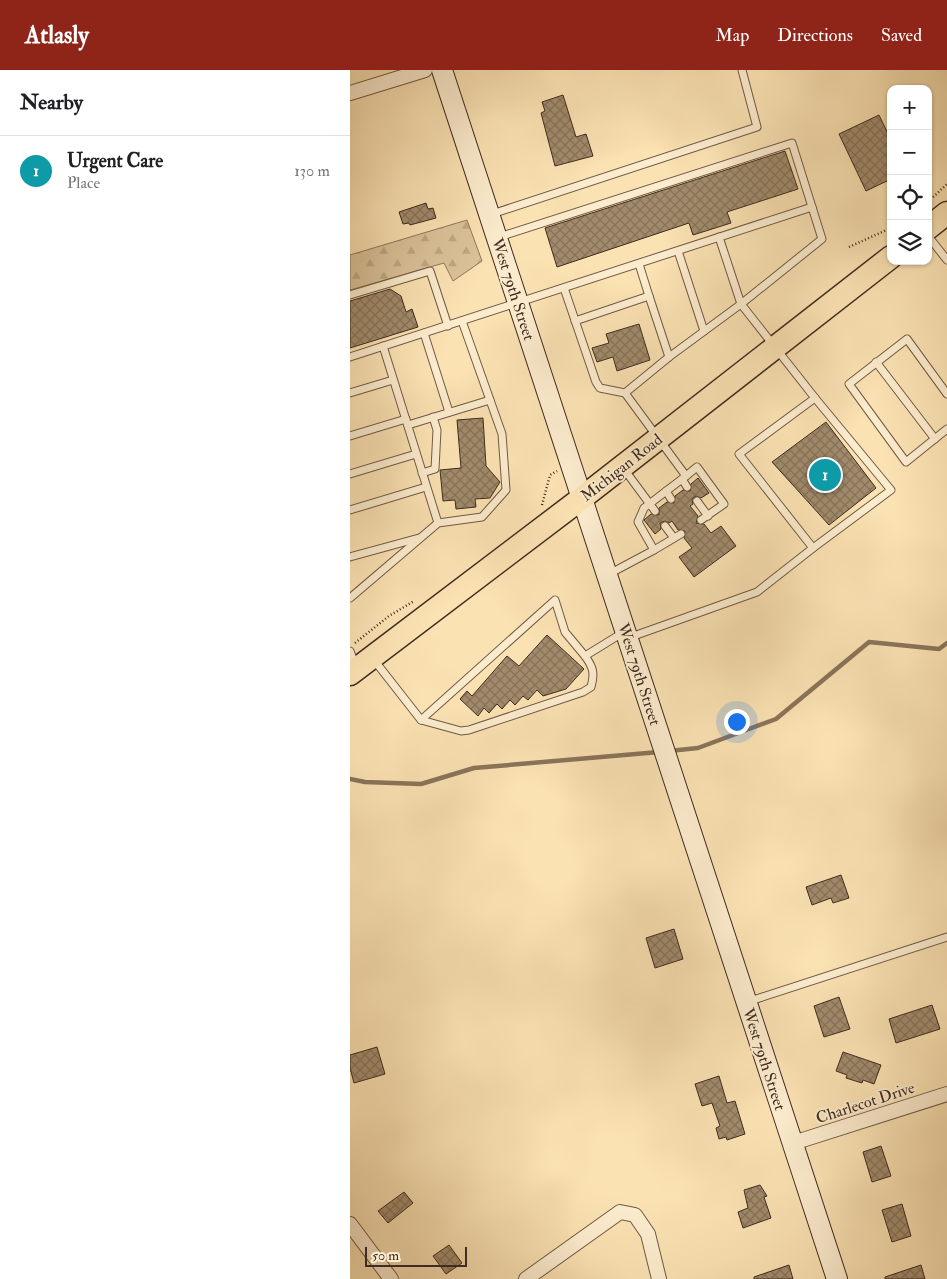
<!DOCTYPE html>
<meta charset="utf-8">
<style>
:root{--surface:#fff;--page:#f2f2f2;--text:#202124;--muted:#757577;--line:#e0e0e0;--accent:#8f2418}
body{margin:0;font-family:"IM FELL Double Pica",serif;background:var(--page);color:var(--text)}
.controls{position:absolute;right:15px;top:15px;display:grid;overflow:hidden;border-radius:10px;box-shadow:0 1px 4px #0004}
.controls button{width:45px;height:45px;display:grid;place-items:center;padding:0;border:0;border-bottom:1px solid var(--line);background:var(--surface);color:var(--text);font:25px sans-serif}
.scale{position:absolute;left:15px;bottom:12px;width:102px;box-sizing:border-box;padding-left:5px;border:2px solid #402c20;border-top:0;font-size:14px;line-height:18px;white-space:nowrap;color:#402c20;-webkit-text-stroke:4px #fcecce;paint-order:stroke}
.you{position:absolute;left:386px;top:651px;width:18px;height:18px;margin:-12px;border:4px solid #fff;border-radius:50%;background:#1a73e8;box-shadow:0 0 0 8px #1a73e833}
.badge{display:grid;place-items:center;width:32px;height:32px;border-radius:50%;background:var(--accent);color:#fff;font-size:16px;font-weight:700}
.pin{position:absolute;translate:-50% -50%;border:2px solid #fff;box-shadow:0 1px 5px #0006}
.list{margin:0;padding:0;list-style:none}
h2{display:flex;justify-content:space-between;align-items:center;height:65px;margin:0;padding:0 20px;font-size:21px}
h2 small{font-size:16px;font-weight:400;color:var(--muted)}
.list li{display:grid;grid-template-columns:32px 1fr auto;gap:15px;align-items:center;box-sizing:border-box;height:70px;padding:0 20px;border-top:1px solid var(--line)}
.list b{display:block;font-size:19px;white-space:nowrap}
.list p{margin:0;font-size:16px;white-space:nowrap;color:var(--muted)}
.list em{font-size:16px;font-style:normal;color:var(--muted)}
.icon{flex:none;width:28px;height:28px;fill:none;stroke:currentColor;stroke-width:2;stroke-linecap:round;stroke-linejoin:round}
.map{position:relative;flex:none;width:597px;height:1209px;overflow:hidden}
header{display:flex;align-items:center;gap:30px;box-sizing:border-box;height:70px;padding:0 25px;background:var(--accent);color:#fff}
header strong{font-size:24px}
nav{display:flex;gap:28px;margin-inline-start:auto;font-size:18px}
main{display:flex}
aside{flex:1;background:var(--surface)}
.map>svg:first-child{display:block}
.forest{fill:url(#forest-firs);stroke:#8e785d}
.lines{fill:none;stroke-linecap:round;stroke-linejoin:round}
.stream{stroke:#8a745a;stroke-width:4.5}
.building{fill:url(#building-cross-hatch);stroke:#402c20}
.lane-casing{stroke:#6f5a45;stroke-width:9}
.street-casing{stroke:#6f5a45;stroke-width:16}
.secondary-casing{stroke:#402c20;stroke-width:22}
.primary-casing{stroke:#402c20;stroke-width:25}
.path{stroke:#402c20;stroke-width:2.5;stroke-dasharray:1 2.5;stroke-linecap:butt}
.lane{stroke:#fcecce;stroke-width:7}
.street{stroke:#fcecce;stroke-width:14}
.secondary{stroke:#fcecce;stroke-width:20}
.primary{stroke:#fbe2b3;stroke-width:22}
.labels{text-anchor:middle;stroke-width:4;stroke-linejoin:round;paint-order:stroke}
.street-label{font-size:16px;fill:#402c20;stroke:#fcecce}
</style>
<header>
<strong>Atlasly</strong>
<nav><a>Map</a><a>Directions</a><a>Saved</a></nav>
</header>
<main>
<aside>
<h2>Nearby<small></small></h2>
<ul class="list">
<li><span class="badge" style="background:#0f9aa8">1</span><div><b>Urgent Care</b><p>Place</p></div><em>130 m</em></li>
</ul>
</aside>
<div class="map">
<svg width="597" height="1209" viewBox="0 0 597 1209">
<defs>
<pattern id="forest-firs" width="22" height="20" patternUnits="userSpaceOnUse" patternTransform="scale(1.25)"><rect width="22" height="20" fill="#dbc39a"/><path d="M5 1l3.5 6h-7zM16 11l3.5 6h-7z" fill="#bda884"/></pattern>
<pattern id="building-cross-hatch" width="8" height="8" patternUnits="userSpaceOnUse" patternTransform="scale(1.25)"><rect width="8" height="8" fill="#a18b6c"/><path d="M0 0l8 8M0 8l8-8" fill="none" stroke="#857258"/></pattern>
</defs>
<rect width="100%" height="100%" fill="#fbe2b3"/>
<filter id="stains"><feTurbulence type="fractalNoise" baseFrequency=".004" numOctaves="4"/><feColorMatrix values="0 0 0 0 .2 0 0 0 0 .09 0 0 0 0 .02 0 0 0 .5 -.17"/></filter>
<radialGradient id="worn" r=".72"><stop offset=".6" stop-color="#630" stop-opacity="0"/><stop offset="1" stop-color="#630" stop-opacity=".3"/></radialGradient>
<path class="forest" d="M 117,150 L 132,191 L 103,211 L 94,193 L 0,220 L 0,185 Z"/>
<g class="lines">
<g class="stream">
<path d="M 319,681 L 348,678 L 426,649 L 519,572 L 589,579 L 597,573"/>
<path d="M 0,709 L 15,712 L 71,714 L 124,698 L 309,682"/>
</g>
</g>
<g class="building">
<path d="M 213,25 L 226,67 L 236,64 L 243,86 L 205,96 L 191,43 L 195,41 L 192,32 Z"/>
<path d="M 529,45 L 541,70 L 541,109 L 516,121 L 489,64 Z"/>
<path d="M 435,81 L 448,119 L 377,142 L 381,153 L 343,165 L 339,153 L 207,197 L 195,158 Z"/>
<path d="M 76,133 L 78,139 L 83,138 L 86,148 L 60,155 L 59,153 L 53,154 L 49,142 Z"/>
<path d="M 40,219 L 51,226 L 56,242 L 62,239 L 68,257 L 0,278 L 0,231 Z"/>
<path d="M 289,254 L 300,290 L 267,301 L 263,287 L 247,292 L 242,278 L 259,273 L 256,264 Z"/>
<path d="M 133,348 L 136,396 L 150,412 L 140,428 L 125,429 L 126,437 L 106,439 L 105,430 L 93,431 L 90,400 L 111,398 L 107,350 Z"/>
<path d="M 476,352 L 526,418 L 479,455 L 422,392 Z"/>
<path d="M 348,408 L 359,423 L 351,428 L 346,426 L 342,429 L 343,434 L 340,436 L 348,446 L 346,453 L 354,454 L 361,463 L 371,456 L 386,476 L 344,507 L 329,487 L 342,478 L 334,468 L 335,461 L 328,460 L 322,451 L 319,453 L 315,451 L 310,453 L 311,459 L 305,464 L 294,450 L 301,444 L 309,445 L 309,438 L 317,432 L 324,433 L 325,426 L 333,420 L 340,421 L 341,414 Z"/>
<path d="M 197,565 L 234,599 L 216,619 L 193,626 L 187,620 L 178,630 L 173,626 L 165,635 L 160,630 L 152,639 L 147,634 L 139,643 L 134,638 L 128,646 L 110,629 L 117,621 L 122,626 L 157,586 L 169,596 Z"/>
<path d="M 491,805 L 499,828 L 483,833 L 481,828 L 462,835 L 456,817 Z"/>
<path d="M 324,859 L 333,889 L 305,898 L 296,868 Z"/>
<path d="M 489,927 L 500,959 L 474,967 L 464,936 Z"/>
<path d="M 582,935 L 590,959 L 546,973 L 539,949 Z"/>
<path d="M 27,977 L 35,1004 L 4,1013 L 0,998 L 0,985 Z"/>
<path d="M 493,982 L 531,995 L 524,1014 L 513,1010 L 512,1013 L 496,1008 L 497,1005 L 486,1001 Z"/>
<path d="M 369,1006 L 377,1033 L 385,1031 L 395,1064 L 377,1070 L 376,1067 L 369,1069 L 366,1058 L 370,1056 L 362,1033 L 352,1036 L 345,1014 Z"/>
<path d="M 531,1076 L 541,1106 L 522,1112 L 513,1082 Z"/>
<path d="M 410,1115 L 417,1126 L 414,1127 L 421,1148 L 393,1158 L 388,1142 L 398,1138 L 394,1120 Z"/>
<path d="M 54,1122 L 63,1133 L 38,1153 L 28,1141 Z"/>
<path d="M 552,1134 L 561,1166 L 542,1172 L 532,1140 Z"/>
<path d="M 99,1175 L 112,1193 L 96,1204 L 83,1186 Z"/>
<path d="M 439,1195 L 443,1209 L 404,1209 L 404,1207 Z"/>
<path d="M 571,1195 L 575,1209 L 535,1209 L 535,1207 Z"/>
</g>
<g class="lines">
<defs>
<g id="lane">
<path d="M 142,144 L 407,57 L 392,0"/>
<path d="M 578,166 L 597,190"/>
<path d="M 149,167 L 442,73 L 462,137"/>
<path d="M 328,181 L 354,261"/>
<path d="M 289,194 L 299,226"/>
<path d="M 214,218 L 246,312 L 250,318 L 275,323 L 319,287"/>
<path d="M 0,225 L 80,201 L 98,256"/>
<path d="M 225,251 L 299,226 L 319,287 L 391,234 L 369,167"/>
<path d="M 74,263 L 99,342"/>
<path d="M 33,276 L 88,453"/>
<path d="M 0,287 L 462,137 L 472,169 L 391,234 L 465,328 L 389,384 L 463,478 L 407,522 L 278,568"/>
<path d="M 526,292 L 585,369"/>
<path d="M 0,323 L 43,310"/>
<path d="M 597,324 L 557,269 L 499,314 L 556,392 L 597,359"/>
<path d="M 58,355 L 140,330"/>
<path d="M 0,366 L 56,349"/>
<path d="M 274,399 L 305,441"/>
<path d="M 72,403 L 85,399 L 87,360 L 83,347"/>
<path d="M 0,404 L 66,384"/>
<path d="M 336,406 L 347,397 L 374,434 L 351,450"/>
<path d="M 332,409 L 337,417"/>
<path d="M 316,421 L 321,429"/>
<path d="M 347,431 L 358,446"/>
<path d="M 0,440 L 76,417"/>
<path d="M 315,456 L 324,468"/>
<path d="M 463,478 L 541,420 L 465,328"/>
<path d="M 304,480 L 331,464"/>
<path d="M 0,487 L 69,468"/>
<path d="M 259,504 L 304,480 L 288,452 L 294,438 L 336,406 L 275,323"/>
<path d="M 0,528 L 88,453 L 132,447 L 156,420 L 152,364 L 112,251"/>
<path d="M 0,581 L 6,597"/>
<path d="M 24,590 L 71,650 L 205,530 L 215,562 L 235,586 L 274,562"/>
<path d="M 71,650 L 111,661 L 119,660 L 233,622 L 241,617 C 245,603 243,597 235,586"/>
<path d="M 397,932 L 597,867"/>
</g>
<g id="street">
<path d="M 0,23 L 75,0"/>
<path d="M 443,1073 L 597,1024"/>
<path d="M 0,1154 L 41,1209"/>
<path d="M 176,1209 L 270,1142 L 285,1145 L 298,1164 L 309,1209"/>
</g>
<path id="secondary" d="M 92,0 L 487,1209"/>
<g id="primary">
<path d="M 578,158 L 597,143"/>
<path d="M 0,604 L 232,428 L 541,187"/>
</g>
</defs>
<use href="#lane" class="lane-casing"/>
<use href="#street" class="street-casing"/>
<use href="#secondary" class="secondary-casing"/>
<use href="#primary" class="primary-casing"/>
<g class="path">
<path d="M 578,132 L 597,114"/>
<path d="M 499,177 L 541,158"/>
<path d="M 192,435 L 200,405 L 207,401"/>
<path d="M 5,573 L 39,546 L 64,531"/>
</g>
<use href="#lane" class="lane"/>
<use href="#street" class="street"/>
<use href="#secondary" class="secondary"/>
<use href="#primary" class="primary"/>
</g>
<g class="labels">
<g class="street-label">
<text transform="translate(164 219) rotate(72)" y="6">West 79th Street</text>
<text transform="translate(271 397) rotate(-38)" y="6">Michigan Road</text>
<text transform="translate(290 604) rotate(72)" y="6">West 79th Street</text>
<text transform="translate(415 989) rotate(72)" y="6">West 79th Street</text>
<text transform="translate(515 1032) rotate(-18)" y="6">Charlecot Drive</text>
</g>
</g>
<rect width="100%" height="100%" filter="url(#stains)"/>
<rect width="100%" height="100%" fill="url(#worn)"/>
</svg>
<div class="controls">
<button>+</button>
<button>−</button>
<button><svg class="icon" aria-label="locate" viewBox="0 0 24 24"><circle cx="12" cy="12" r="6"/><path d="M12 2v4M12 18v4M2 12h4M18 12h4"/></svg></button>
<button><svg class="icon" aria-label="layers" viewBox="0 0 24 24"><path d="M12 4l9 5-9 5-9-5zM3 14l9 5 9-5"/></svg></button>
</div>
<div class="scale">50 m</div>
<div class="you"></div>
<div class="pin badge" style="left:475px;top:405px;background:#0f9aa8">1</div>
</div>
</main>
